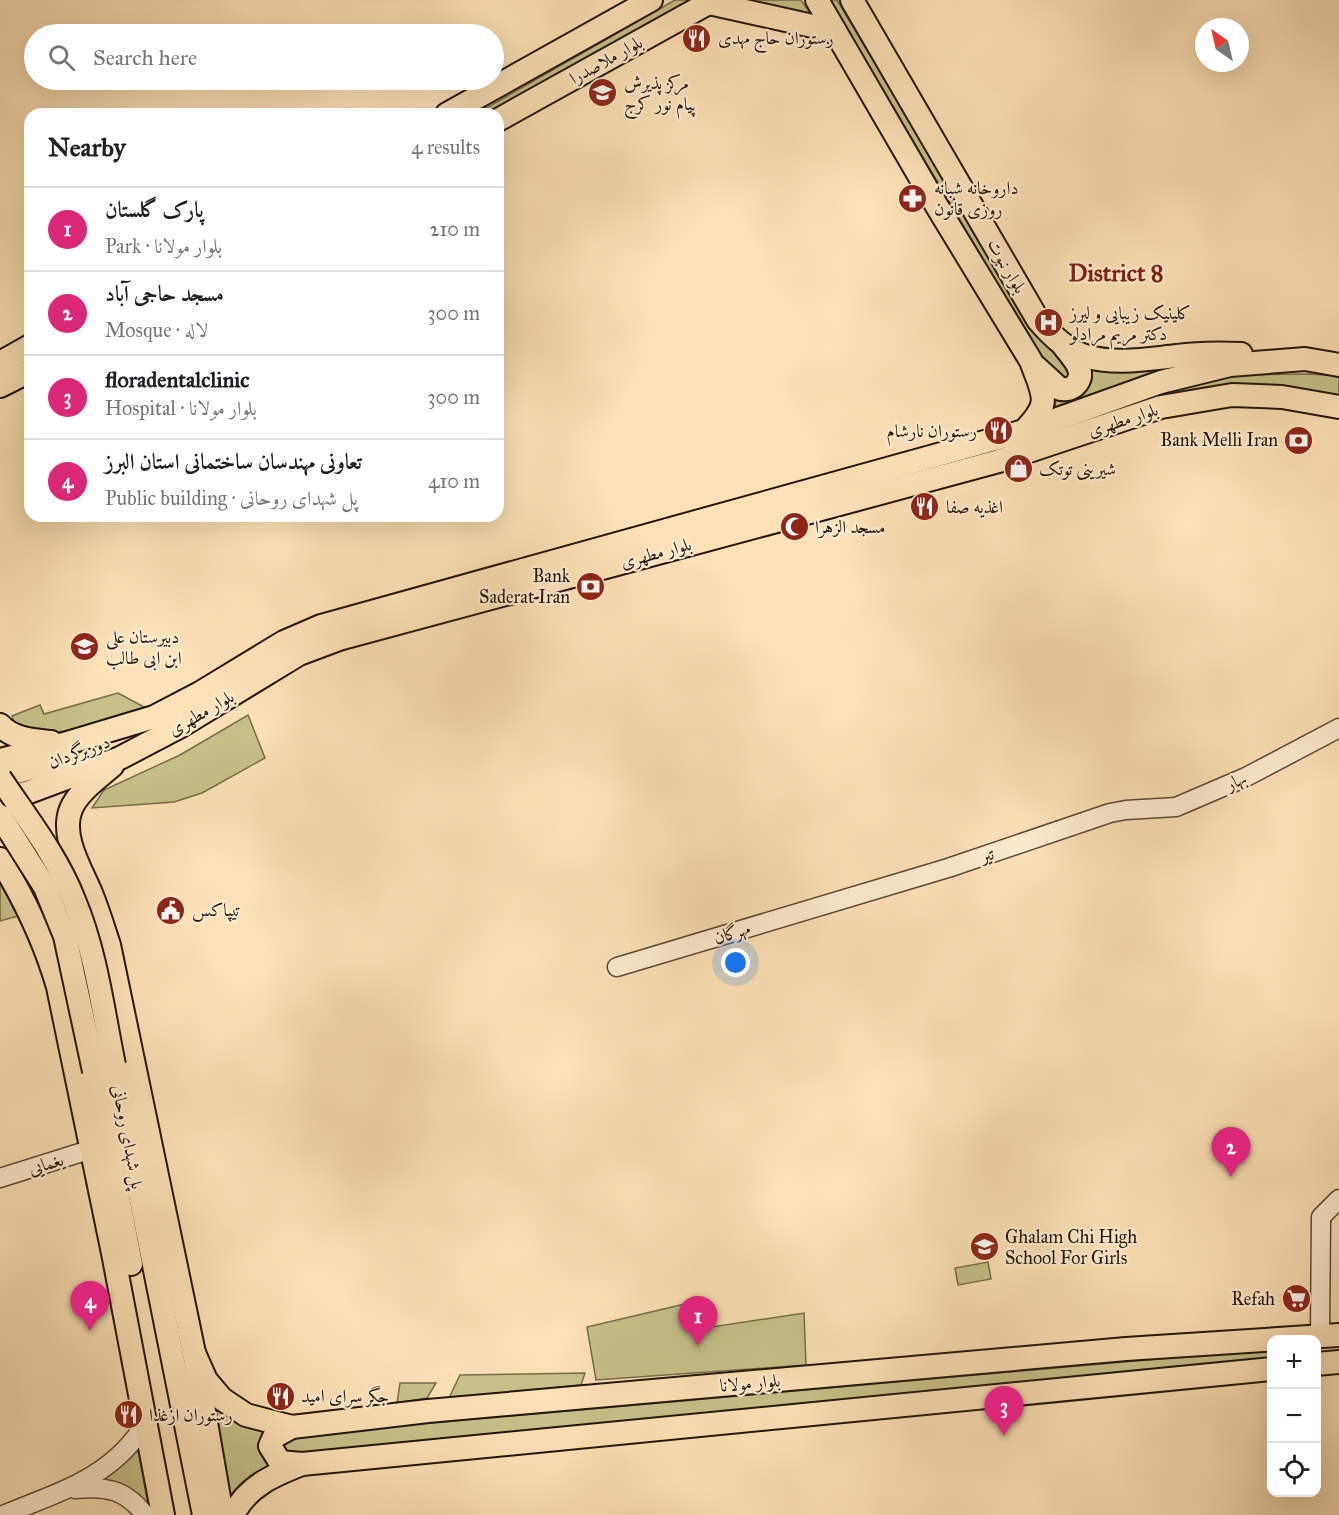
<!DOCTYPE html>
<meta charset="utf-8">
<style>
:root{--surface:#fff;--page:#f6f6f6;--text:#202124;--muted:#757577;--line:#e0e0e0;--accent:#db2777}
body{margin:0;font-family:"IM FELL Great Primer",Amiri,serif;background:var(--page);color:var(--text)}
.controls{position:absolute;right:18px;bottom:18px;display:grid;overflow:hidden;border-radius:12px;box-shadow:0 6px 24px #0002}
.controls button{width:54px;height:54px;display:grid;place-items:center;padding:0;border:0;border-bottom:2px solid var(--line);background:var(--surface);color:var(--text);font:30px sans-serif}
.compass{position:absolute;left:1195px;top:18px;width:54px;height:54px;border-radius:50%;background:var(--surface);box-shadow:0 6px 24px #0002;rotate:326deg}
.you{position:absolute;left:736px;top:963px;width:21px;height:21px;margin:-15px;border:4px solid #fff;border-radius:50%;background:#1a73e8;box-shadow:0 0 0 9px #1a73e833}
.badge{display:grid;place-items:center;width:39px;height:39px;border-radius:50%;background:var(--accent);color:#fff;font-size:20px;font-weight:700}
.pin{position:absolute;translate:-50% -50px;filter:drop-shadow(0 2px 3px #0008)}
.pin::after{content:'';position:absolute;top:32px;width:21px;height:18px;background:inherit;clip-path:polygon(0 0,100% 0,50% 100%)}
.list{margin:0;padding:0;list-style:none}
h2{display:flex;justify-content:space-between;align-items:center;height:78px;margin:0;padding:0 24px;font-size:26px}
h2 small{font-size:20px;font-weight:400;color:var(--muted)}
.list li{display:grid;grid-template-columns:39px 1fr auto;gap:18px;align-items:center;box-sizing:border-box;height:84px;padding:0 24px;border-top:2px solid var(--line)}
.list b{display:block;font-size:22px;white-space:nowrap}
.list p{margin:0;font-size:20px;white-space:nowrap;color:var(--muted)}
.list em{font-size:20px;font-style:normal;color:var(--muted)}
.icon{flex:none;width:33px;height:33px;fill:none;stroke:currentColor;stroke-width:2;stroke-linecap:round;stroke-linejoin:round}
.map{position:relative;flex:none;width:1339px;height:1515px;overflow:hidden}
.search{position:absolute;background:var(--surface);box-shadow:0 6px 24px #0002;left:24px;top:24px;width:480px;height:66px;display:flex;align-items:center;gap:15px;box-sizing:border-box;padding:0 21px;border-radius:33px;color:var(--muted);font-size:22px}
.panel{position:absolute;background:var(--surface);box-shadow:0 6px 24px #0002;left:24px;top:108px;width:480px;height:414px;border-radius:18px}
.map>svg:first-child{display:block}
.green{fill:#c7c189;stroke:#746b4c;stroke-width:1.5}
.lines{fill:none;stroke-linecap:round;stroke-linejoin:round}
.minor-casing{stroke:#584839;stroke-width:21}
.major-casing{stroke:#21150f;stroke-width:26}
.minor{stroke:#feecd0;stroke-width:18}
.major{stroke:#fde1b6;stroke-width:22}
.major-bridge-casing{stroke:#21150f;stroke-width:26;stroke-linecap:butt}
.major-bridge{stroke:#fde1b6;stroke-width:22}
.labels{text-anchor:middle;stroke-width:4.5;stroke-linejoin:round;paint-order:stroke}
.poi-label{font-size:18px;fill:#21150f;stroke:#feecd0;text-anchor:start}
.street-label{font-size:18px;fill:#21150f;stroke:#feecd0}
.district-label{font-size:24px;font-weight:bold;fill:#7a1f14;stroke:#feecd0}
</style>
<div class="map">
<svg width="1339" height="1515" viewBox="0 0 1339 1515">
<rect width="100%" height="100%" fill="#fde1b6"/>
<filter id="stains"><feTurbulence type="fractalNoise" baseFrequency=".00333" numOctaves="4"/><feColorMatrix values="0 0 0 0 .2 0 0 0 0 .09 0 0 0 0 .02 0 0 0 .5 -.17"/></filter>
<radialGradient id="worn" r=".72"><stop offset=".6" stop-color="#630" stop-opacity="0"/><stop offset="1" stop-color="#630" stop-opacity=".3"/></radialGradient>
<g class="green">
<path d="M 675,0 L 689,0 L 491,114 L 476,114 Z"/>
<path d="M 750,0 L 801,0 L 813,17 L 745,2 Z"/>
<path d="M 830,0 L 837,0 L 1034,331 L 1072,369 L 1068,380 L 1051,374 Z"/>
<path d="M 1197,360 L 1057,409 L 1054,401 C 1069,396 1089,382 1091,366 Z"/>
<path d="M 1309,374 L 1339,376 L 1339,398 L 1087,418 L 1189,383 L 1234,375 Z"/>
<path d="M 118,693 L 146,708 C 103,721 61,742 16,727 L 12,716 L 40,705 L 44,714 Z"/>
<path d="M 248,715 L 265,758 L 202,793 L 174,802 L 92,808 L 104,790 L 180,755 Z"/>
<path d="M 0,882 L 9,896 L 18,916 L 0,921 Z"/>
<path d="M 988,1262 L 991,1279 L 958,1285 L 955,1268 Z"/>
<path d="M 706,1299 L 712,1327 L 804,1313 L 806,1365 L 596,1380 L 587,1327 Z"/>
<path d="M 1271,1349 L 1271,1364 L 306,1454 L 287,1454 L 281,1446 L 287,1437 L 318,1433 Z"/>
<path d="M 585,1373 L 581,1385 L 449,1398 L 460,1375 Z"/>
<path d="M 400,1383 L 436,1383 L 427,1398 L 397,1403 Z"/>
<path d="M 205,1392 L 271,1431 L 273,1469 L 226,1509 Z"/>
<path d="M 138,1450 L 149,1509 L 99,1481 Z"/>
</g>
<g class="lines">
<defs>
<g id="minor">
<path d="M 617,967 L 948,868 L 1110,813 L 1126,810 L 1176,807 L 1246,777 L 1339,728"/>
<path d="M 0,1178 L 92,1149"/>
<path d="M 1320,1336 L 1321,1217 L 1339,1199"/>
<path d="M 75,1489 C 106,1486 125,1489 145,1515"/>
<path d="M 3,1515 C 59,1492 114,1477 146,1422"/>
</g>
<g id="major">
<path d="M 817,0 L 938,208 L 1031,361 C 1044,397 1052,402 1024,431"/>
<path d="M 852,0 L 1038,320 C 1051,335 1066,350 1085,356 C 1115,365 1147,359 1177,356 C 1198,353 1220,353 1241,354"/>
<path d="M 709,3 L 835,31"/>
<path d="M 447,114 L 651,0"/>
<path d="M 498,120 L 714,0"/>
<path d="M 0,363 L 30,346"/>
<path d="M 1036,367 L 1060,389 C 1066,390 1073,389 1077,383 C 1087,370 1070,355 1063,345"/>
<path d="M 0,386 L 30,371"/>
<path d="M 0,725 C 13,739 32,740 51,742"/>
<path d="M 0,760 L 64,744 L 154,717 L 200,693 L 284,642 L 321,626 L 1024,431 L 1161,382 L 1230,365 L 1305,359 L 1339,365"/>
<path d="M 112,766 C 98,778 78,792 71,809 C 60,836 81,869 91,893 C 98,910 103,927 109,945 L 194,1353 L 222,1515"/>
<path d="M 0,777 L 63,759"/>
<path d="M 0,800 L 29,792 L 120,758 L 181,726 L 299,654 L 339,639 L 999,461 L 1161,407 L 1232,395 L 1282,397 L 1339,407"/>
<path d="M 0,859 C 25,900 45,942 58,987 L 113,1253 L 163,1515"/>
<path d="M 114,1065 L 204,1515"/>
<path d="M 94,1071 L 131,1264"/>
<path d="M 194,1353 L 206,1380 L 222,1399 L 246,1415 L 292,1427 L 428,1411 L 1126,1349 L 1339,1335"/>
<path d="M 1316,1364 L 1339,1362"/>
<path d="M 292,1427 L 274,1437 L 270,1446 L 280,1462 L 302,1464"/>
<path d="M 233,1515 C 247,1486 274,1475 302,1464 L 1272,1369"/>
</g>
</defs>
<use href="#minor" class="minor-casing"/>
<use href="#major" class="major-casing"/>
<use href="#minor" class="minor"/>
<use href="#major" class="major"/>
<defs>
<g id="major-bridge">
<path d="M 0,778 C 26,817 57,856 74,900 C 96,952 103,1011 114,1065"/>
<path d="M 0,816 L 45,887 L 65,936 L 94,1071"/>
</g>
</defs>
<use href="#major-bridge" class="major-bridge-casing"/>
<use href="#major-bridge" class="major-bridge"/>
</g>
<defs>
<symbol id="restaurant-disc" viewBox="-11 -11 22 22"><circle r="9.5" fill="#8f2418" stroke="#feecd0"/><path d="M-5-6h1v4h1v-4h1v4h1v-4h1v5L-1.5 .5V6h-2V.5L-5-1ZM5-6V6H3V1.5H1.5Q1.5-4 5-6Z" fill="#fff"/></symbol>
<symbol id="university-disc" viewBox="-11 -11 22 22"><circle r="9.5" fill="#8f2418" stroke="#feecd0"/><path d="M0-5L7-2L0 1L-7-2ZM-4 1L0 2.5L4 1V4Q0 6-4 4Z" fill="#fff"/></symbol>
<symbol id="pharmacy-disc" viewBox="-11 -11 22 22"><circle r="9.5" fill="#8f2418" stroke="#feecd0"/><path d="M-2-6h4v4h4v4h-4v4h-4v-4h-4v-4h4Z" fill="#fff"/></symbol>
<symbol id="hospital-disc" viewBox="-11 -11 22 22"><circle r="9.5" fill="#8f2418" stroke="#feecd0"/><path d="M-5-5h3v3.5h4V-5h3V5h-3V1.5h-4V5h-3Z" fill="#fff"/></symbol>
<symbol id="bank-disc" viewBox="-11 -11 22 22"><circle r="9.5" fill="#8f2418" stroke="#feecd0"/><path d="M-6-4H6V4H-6ZM0-2.3a2.3 2.3 0 1 0 0 4.6a2.3 2.3 0 1 0 0-4.6Z" fill="#fff"/></symbol>
<symbol id="shop-disc" viewBox="-11 -11 22 22"><circle r="9.5" fill="#8f2418" stroke="#feecd0"/><path d="M-5-2.5h2.3a2.7 3.5 0 0 1 5.4 0H5L5.5 6h-11ZM-1.5-2.5h3a1.5 2.3 0 0 0-3 0Z" fill="#fff"/></symbol>
<symbol id="mosque-disc" viewBox="-11 -11 22 22"><circle r="9.5" fill="#8f2418" stroke="#feecd0"/><path d="M3.5-4.9A6 6 0 1 0 3.5 4.9A5 5 0 1 1 3.5-4.9Z" fill="#fff"/></symbol>
<symbol id="school-disc" viewBox="-11 -11 22 22"><circle r="9.5" fill="#8f2418" stroke="#feecd0"/><path d="M0-5L7-2L0 1L-7-2ZM-4 1L0 2.5L4 1V4Q0 6-4 4Z" fill="#fff"/></symbol>
<symbol id="civic-disc" viewBox="-11 -11 22 22"><circle r="9.5" fill="#8f2418" stroke="#feecd0"/><path d="M-.6-6.5H3V-4.5H.6V-3L4-1V1h2V6H-6V1h2V-1L-.6-3ZM-1.2 2.5V6h2.4V2.5Z" fill="#fff"/></symbol>
<symbol id="supermarket-disc" viewBox="-11 -11 22 22"><circle r="9.5" fill="#8f2418" stroke="#feecd0"/><path d="M-6-5.5h2.5l.6 2H6L4.5 2H-2.5L-4.4-4H-6ZM-1.5 3.2a1.3 1.3 0 1 0 .1 0ZM3 3.2a1.3 1.3 0 1 0 .1 0Z" fill="#fff"/></symbol>
</defs>
<g fill-rule="evenodd">
<use href="#restaurant-disc" x="680" y="22" width="33" height="33"/>
<use href="#university-disc" x="586" y="76" width="33" height="33"/>
<use href="#pharmacy-disc" x="896" y="182" width="33" height="33"/>
<use href="#hospital-disc" x="1032" y="306" width="33" height="33"/>
<use href="#restaurant-disc" x="982" y="414" width="33" height="33"/>
<use href="#bank-disc" x="1282" y="424" width="33" height="33"/>
<use href="#shop-disc" x="1002" y="452" width="33" height="33"/>
<use href="#restaurant-disc" x="908" y="490" width="33" height="33"/>
<use href="#mosque-disc" x="778" y="510" width="33" height="33"/>
<use href="#bank-disc" x="574" y="570" width="33" height="33"/>
<use href="#school-disc" x="68" y="630" width="33" height="33"/>
<use href="#civic-disc" x="154" y="894" width="33" height="33"/>
<use href="#school-disc" x="968" y="1230" width="33" height="33"/>
<use href="#supermarket-disc" x="1280" y="1282" width="33" height="33"/>
<use href="#restaurant-disc" x="264" y="1380" width="33" height="33"/>
<use href="#restaurant-disc" x="112" y="1398" width="33" height="33"/>
</g>
<g class="labels">
<g class="poi-label">
<text x="718" y="44">رستوران حاج مهدی</text>
<text x="624" y="89">مرکز پذیرش<tspan x="624" dy="21">پیام نور کرج</tspan></text>
<text x="934" y="194">داروخانه شبانه<tspan x="934" dy="21">روزی قانون</tspan></text>
<text x="1070" y="319">کلینیک زیبایی و لیرز<tspan x="1070" dy="21">دکتر مریم مرادلو</tspan></text>
<text x="977" y="437" text-anchor="end">رستوران نارشام</text>
<text x="1278" y="446" text-anchor="end">Bank Melli Iran</text>
<text x="1039" y="475">شیرینی توتک</text>
<text x="946" y="513">اغذیه صفا</text>
<text x="815" y="533">مسجد الزهرا</text>
<text x="570" y="582" text-anchor="end">Bank<tspan x="570" dy="21">Saderat Iran</tspan></text>
<text x="106" y="643">دبیرستان علی<tspan x="106" dy="21">ابن ابی طالب</tspan></text>
<text x="192" y="916">تیپاکس</text>
<text x="1005" y="1243">Ghalam Chi High<tspan x="1005" dy="21">School For Girls</tspan></text>
<text x="1275" y="1305" text-anchor="end">Refah</text>
<text x="301" y="1402">جگر سرای امید</text>
<text x="149" y="1421">رستوران ازغذا</text>
</g>
<g class="street-label">
<text transform="translate(606 60) rotate(-29)" y="6">بلوار ملاصدرا</text>
<text transform="translate(1007 266) rotate(60)" y="6">بلوار نبوت</text>
<text transform="translate(1123 420) rotate(-18)" y="6">بلوار مطهری</text>
<text transform="translate(656 553) rotate(-15)" y="6">بلوار مطهری</text>
<text transform="translate(201 713) rotate(-30)" y="6">بلوار مطهری</text>
<text transform="translate(79 752) rotate(-20)" y="6">دوربرگردان</text>
<text transform="translate(1236 781) rotate(-24)" y="6">بهار</text>
<text transform="translate(987 855) rotate(-19)" y="6">تیر</text>
<text transform="translate(732 933) rotate(-17)" y="6">مهرگان</text>
<text transform="translate(128 1137) rotate(79)" y="6">پل شهدای روحانی</text>
<text transform="translate(46 1164) rotate(-17)" y="6">یغمایی</text>
<text transform="translate(750 1383) rotate(-5)" y="6">بلوار مولانا</text>
</g>
<g class="district-label">
<text x="1116" y="281">District 8</text>
</g>
</g>
<rect width="100%" height="100%" filter="url(#stains)"/>
<rect width="100%" height="100%" fill="url(#worn)"/>
</svg>
<div class="controls">
<button>+</button>
<button>−</button>
<button><svg class="icon" aria-label="locate" viewBox="0 0 24 24"><circle cx="12" cy="12" r="6"/><path d="M12 2v4M12 18v4M2 12h4M18 12h4"/></svg></button>
</div>
<svg class="compass" viewBox="-18 -18 36 36"><path d="M0-13l5 13h-10z" fill="#e53935"/><path d="M0 13l5-13h-10z" fill="#757577"/></svg>
<div class="you"></div>
<div class="pin badge" style="left:698px;top:1346px">1</div>
<div class="pin badge" style="left:1231px;top:1177px">2</div>
<div class="pin badge" style="left:1004px;top:1436px">3</div>
<div class="pin badge" style="left:90px;top:1331px">4</div>
<div class="search"><svg class="icon" aria-label="search" viewBox="0 0 24 24"><circle cx="10" cy="10" r="6"/><path d="M15 15l6 6"/></svg>Search here</div>
<section class="panel">
<h2>Nearby<small>4 results</small></h2>
<ul class="list">
<li><span class="badge">1</span><div><b>پارک گلستان</b><p>Park · بلوار مولانا</p></div><em>210 m</em></li>
<li><span class="badge">2</span><div><b>مسجد حاجی آباد</b><p>Mosque · لاله</p></div><em>300 m</em></li>
<li><span class="badge">3</span><div><b>floradentalclinic</b><p>Hospital · بلوار مولانا</p></div><em>300 m</em></li>
<li><span class="badge">4</span><div><b>تعاونی مهندسان ساختمانی استان البرز</b><p>Public building · پل شهدای روحانی</p></div><em>410 m</em></li>
</ul>
</section>
</div>
